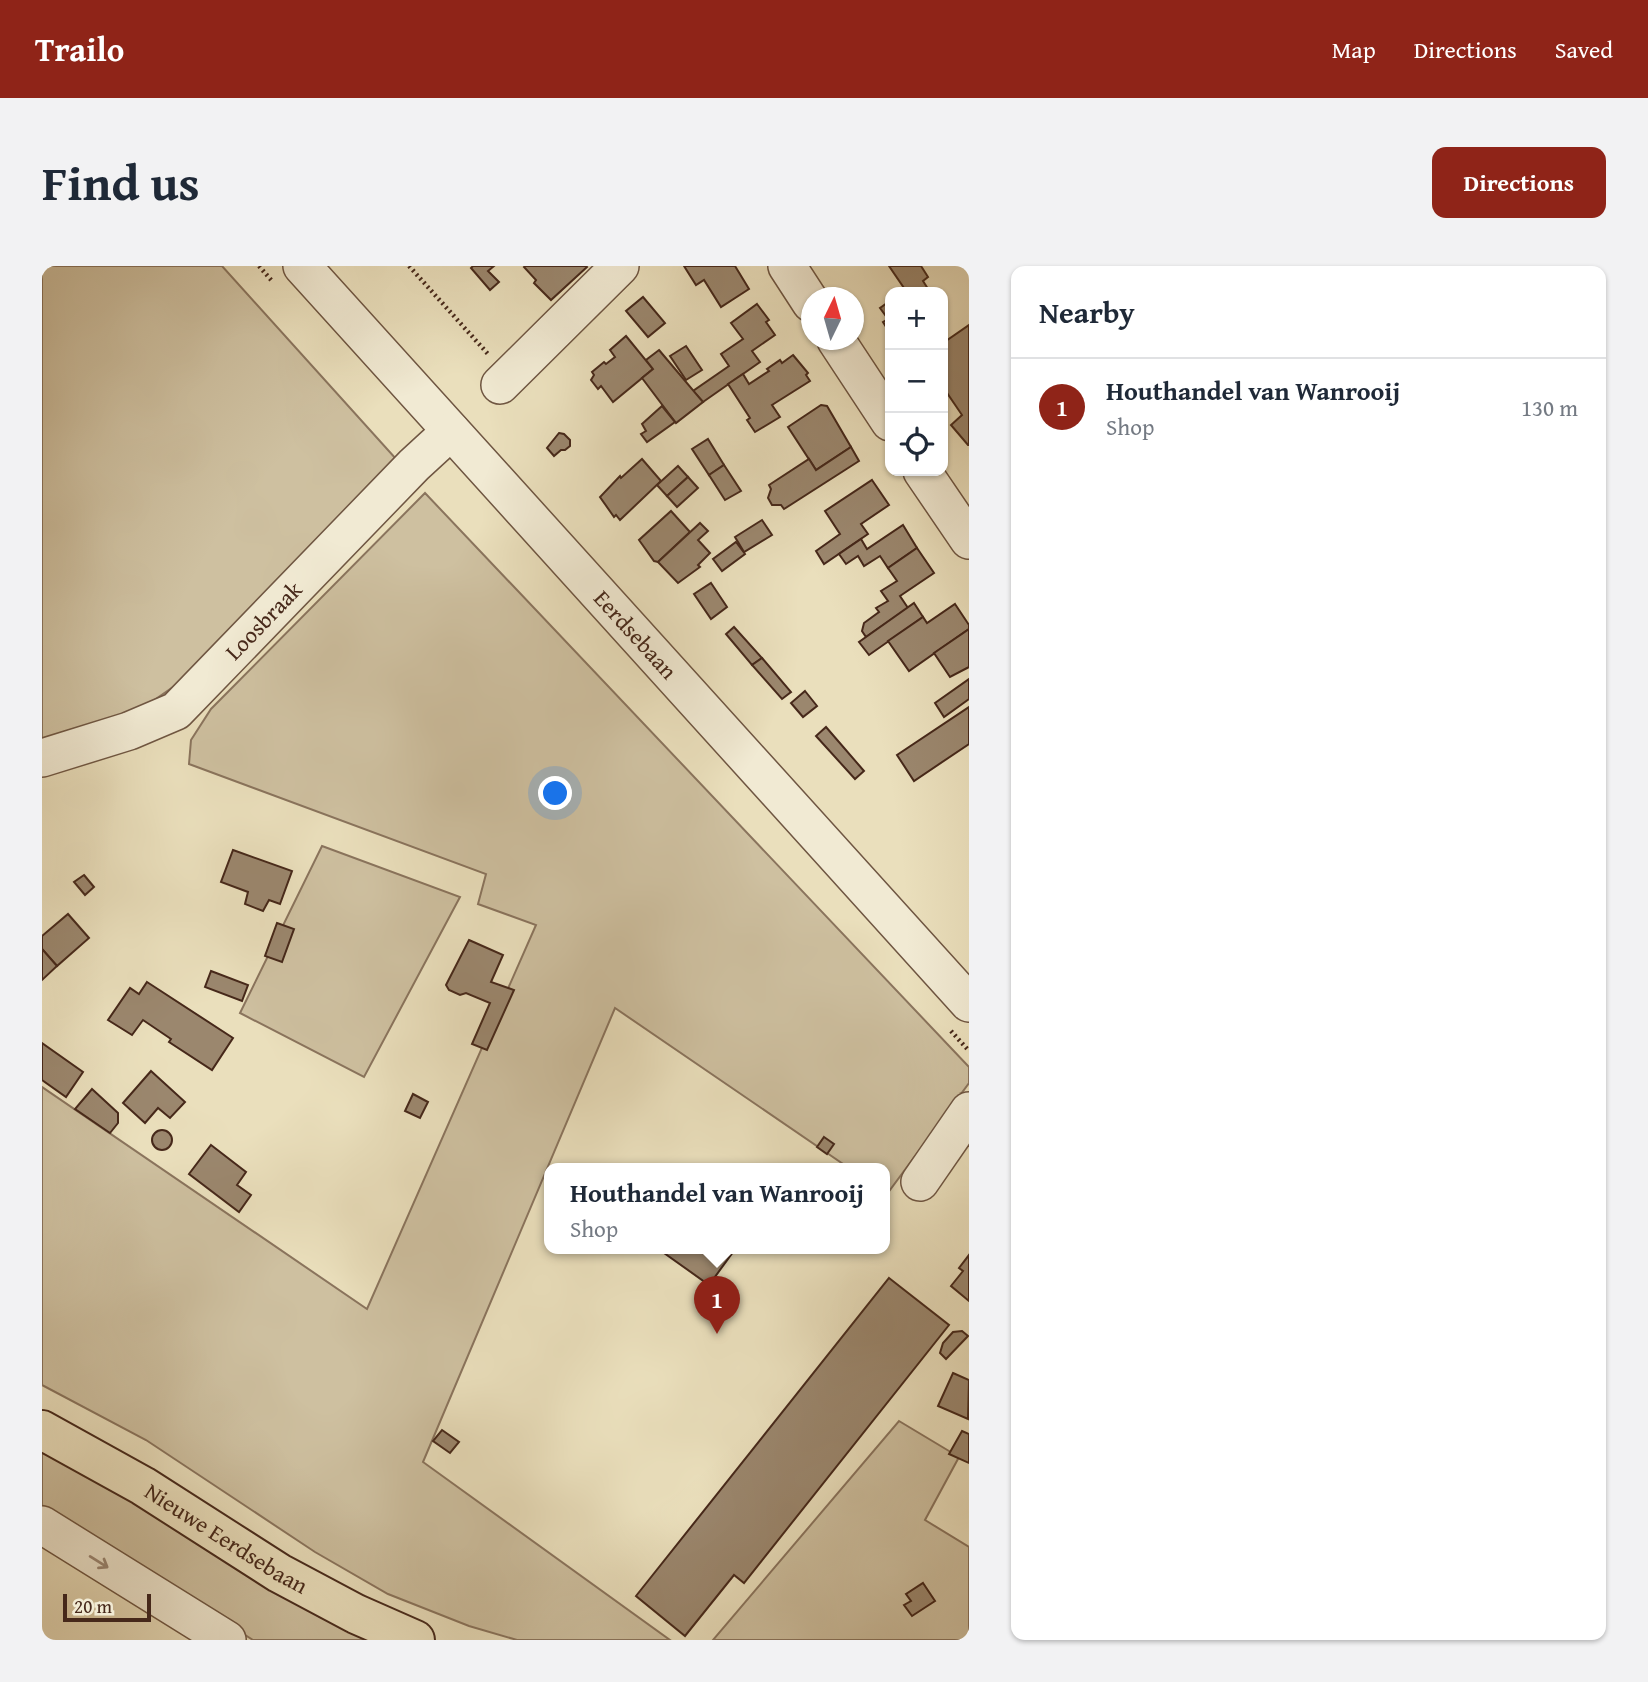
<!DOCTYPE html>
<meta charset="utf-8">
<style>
:root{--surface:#fff;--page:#f2f2f3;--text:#1f2937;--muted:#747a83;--line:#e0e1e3;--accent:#8f2418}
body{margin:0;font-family:"Gentium Book Plus",serif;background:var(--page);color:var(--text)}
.controls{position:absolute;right:21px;top:21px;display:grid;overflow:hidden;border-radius:14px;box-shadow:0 2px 5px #0004}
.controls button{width:63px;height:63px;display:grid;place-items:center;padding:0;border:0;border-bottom:2px solid var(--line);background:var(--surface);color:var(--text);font:35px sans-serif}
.compass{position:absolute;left:759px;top:21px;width:63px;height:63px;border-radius:50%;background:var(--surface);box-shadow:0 2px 5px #0004;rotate:5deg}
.scale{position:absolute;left:21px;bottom:18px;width:88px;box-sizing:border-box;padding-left:7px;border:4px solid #46281a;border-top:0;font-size:19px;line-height:24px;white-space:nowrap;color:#46281a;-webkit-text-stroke:5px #f1ead3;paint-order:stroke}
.you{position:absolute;left:514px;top:528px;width:24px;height:24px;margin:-18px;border:5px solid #fff;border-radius:50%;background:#1a73e8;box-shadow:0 0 0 10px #1a73e833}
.badge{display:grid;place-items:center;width:46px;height:46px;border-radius:50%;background:var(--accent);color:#fff;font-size:23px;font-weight:700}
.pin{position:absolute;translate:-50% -58px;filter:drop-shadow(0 2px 4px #0008)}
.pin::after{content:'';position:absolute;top:37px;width:24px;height:21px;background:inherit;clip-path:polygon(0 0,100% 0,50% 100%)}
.popup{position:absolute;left:502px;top:897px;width:346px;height:91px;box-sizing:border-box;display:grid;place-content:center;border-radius:14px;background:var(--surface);filter:drop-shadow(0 2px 5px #0005);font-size:23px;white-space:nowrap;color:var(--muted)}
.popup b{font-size:26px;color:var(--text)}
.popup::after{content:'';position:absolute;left:50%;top:100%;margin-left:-14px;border:14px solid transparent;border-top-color:var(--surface)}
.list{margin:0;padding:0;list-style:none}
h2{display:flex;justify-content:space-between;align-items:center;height:91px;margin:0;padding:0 28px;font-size:30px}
h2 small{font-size:23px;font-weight:400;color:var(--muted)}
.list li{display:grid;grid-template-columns:46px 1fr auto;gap:21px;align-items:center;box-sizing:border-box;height:98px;padding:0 28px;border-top:2px solid var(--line)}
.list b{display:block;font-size:26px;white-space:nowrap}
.list p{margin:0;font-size:23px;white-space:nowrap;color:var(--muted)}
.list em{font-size:23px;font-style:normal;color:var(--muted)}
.icon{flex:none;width:38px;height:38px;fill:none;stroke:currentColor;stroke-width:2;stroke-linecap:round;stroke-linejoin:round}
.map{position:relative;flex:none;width:927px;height:1374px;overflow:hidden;border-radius:14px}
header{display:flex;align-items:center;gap:42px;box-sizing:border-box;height:98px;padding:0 35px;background:var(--accent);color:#fff}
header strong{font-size:33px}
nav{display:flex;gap:38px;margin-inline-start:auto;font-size:24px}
.intro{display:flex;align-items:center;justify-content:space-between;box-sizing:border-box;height:168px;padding:0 42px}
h1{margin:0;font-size:49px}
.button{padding:18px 32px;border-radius:14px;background:var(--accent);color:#fff;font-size:24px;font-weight:700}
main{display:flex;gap:42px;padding:0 42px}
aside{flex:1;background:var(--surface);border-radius:14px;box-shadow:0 2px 5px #0004}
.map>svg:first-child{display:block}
.green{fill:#cec0a0;stroke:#8a745d;stroke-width:2}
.building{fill:#9b876e;stroke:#46281a;stroke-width:2}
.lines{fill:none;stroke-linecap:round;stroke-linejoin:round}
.minor-casing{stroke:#6f5642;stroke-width:40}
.major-casing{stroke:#46281a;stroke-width:42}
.path{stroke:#46281a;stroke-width:4.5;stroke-dasharray:2 3.5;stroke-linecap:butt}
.minor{stroke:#f1ead3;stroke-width:37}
.major{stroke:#eadfbc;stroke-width:38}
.oneway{stroke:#9c8976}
.labels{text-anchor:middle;stroke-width:7;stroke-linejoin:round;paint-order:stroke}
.street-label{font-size:23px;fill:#46281a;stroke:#f1ead3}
</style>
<header>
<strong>Trailo</strong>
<nav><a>Map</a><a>Directions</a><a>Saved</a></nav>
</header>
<div class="intro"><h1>Find us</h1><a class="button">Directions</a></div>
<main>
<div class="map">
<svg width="927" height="1374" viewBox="0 0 927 1374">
<rect width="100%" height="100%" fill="#eadfbc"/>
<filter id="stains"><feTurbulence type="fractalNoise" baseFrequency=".00286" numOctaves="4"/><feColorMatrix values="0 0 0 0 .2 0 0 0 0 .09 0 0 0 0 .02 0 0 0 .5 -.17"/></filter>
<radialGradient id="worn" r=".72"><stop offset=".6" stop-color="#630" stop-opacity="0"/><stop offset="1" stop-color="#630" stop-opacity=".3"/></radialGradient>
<g class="green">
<path d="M 0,0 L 180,0 L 355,194 L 171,386 L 131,421 L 108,437 L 76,451 L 0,475 Z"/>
<path d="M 383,227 L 927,801 L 927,817 L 845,928 L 843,902 L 807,902 L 573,742 L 381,1196 L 628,1374 L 475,1374 L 427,1360 L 346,1328 L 273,1286 L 104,1174 L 0,1119 L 0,821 L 325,1043 L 494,659 L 436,638 L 444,608 L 147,498 L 149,474 L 169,443 Z"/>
<path d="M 280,580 L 418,631 L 322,811 L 198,747 Z"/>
<path d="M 857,1155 L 917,1191 L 883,1254 L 927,1281 L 927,1374 L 671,1374 Z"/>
<path d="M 0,1180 L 278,1351 L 329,1374 L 211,1374 L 0,1239 Z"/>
</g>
<g class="building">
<path d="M 431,0 L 452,0 L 446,5 L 457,16 L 448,24 L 429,2 Z"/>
<path d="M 483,0 L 544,0 L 545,1 L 509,34 L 492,17 L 494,14 L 482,1 Z"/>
<path d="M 642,0 L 693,0 L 707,23 L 679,41 L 662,14 L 654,19 Z"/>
<path d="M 847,0 L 879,0 L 886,11 L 881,15 L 888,26 L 890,24 L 892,26 L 861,26 L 864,25 Z"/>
<path d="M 601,31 L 623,57 L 606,71 L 584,45 Z"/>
<path d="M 848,35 L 848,67 L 841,56 L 846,53 L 838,42 Z"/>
<path d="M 715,38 L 727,54 L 724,56 L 733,69 L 710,85 L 718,96 L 661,136 L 651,125 L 687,100 L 679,88 L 701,73 L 689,57 Z"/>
<path d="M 927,59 L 927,179 L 926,179 L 909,159 L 920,149 L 905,127 L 901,130 L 901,77 Z"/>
<path d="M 584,70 L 611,103 L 571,136 L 559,120 L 556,123 L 549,114 L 552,109 L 550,106 L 562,96 L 564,98 L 573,91 L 568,84 Z"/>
<path d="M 644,80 L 660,104 L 644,114 L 628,90 Z"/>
<path d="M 617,84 L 661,136 L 634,157 L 600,112 L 611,103 L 604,94 Z"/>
<path d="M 751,89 L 766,107 L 764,109 L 768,115 L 730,139 L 738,151 L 713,166 L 705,154 L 708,152 L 686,118 L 701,108 L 707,118 L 727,105 L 725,103 L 738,94 L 740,97 Z"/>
<path d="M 779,139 L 785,140 L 809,181 L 774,204 L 746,161 Z"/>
<path d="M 620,140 L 633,156 L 605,176 L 599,168 L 604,165 L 600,158 Z"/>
<path d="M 517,167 L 522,168 L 528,174 L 528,180 L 523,184 L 519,184 L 512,190 L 505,182 Z"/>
<path d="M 666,173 L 682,199 L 667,209 L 650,183 Z"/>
<path d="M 809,181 L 817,195 L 742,243 L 739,239 L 730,239 L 726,232 L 729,223 L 727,219 L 767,193 L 774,204 Z"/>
<path d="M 600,193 L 619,215 L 578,254 L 574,249 L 572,251 L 558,231 L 578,210 L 579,212 Z"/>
<path d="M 682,199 L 699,225 L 683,234 L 667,209 Z"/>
<path d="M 636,200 L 646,211 L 625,230 L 615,219 Z"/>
<path d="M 646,211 L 656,222 L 635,241 L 625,230 Z"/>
<path d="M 830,214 L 847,239 L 819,258 L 826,268 L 782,298 L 774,285 L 798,268 L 783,245 Z"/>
<path d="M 629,245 L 648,266 L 616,296 L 612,295 L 597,274 Z"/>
<path d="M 720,254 L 730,269 L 702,286 L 693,271 Z"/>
<path d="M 658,257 L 666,265 L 656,274 L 668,287 L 656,299 L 658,301 L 636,317 L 616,296 Z"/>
<path d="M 861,259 L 875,282 L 846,302 L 838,290 L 822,300 L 816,290 L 804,298 L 797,288 L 819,273 L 825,283 Z"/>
<path d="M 694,276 L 703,288 L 680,305 L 671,293 Z"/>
<path d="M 875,282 L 892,307 L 858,330 L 866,342 L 824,371 L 820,365 L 822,357 L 837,346 L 834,342 L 846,335 L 839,325 L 855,315 L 846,302 Z"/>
<path d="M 669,317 L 685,341 L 669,353 L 652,328 Z"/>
<path d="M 872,337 L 881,351 L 827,389 L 817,376 Z"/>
<path d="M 913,338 L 927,359 L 927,363 L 867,405 L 846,375 L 881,351 L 885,357 Z"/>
<path d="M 692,361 L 720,392 L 710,399 L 684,368 Z"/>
<path d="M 927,363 L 927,401 L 908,411 L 892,387 Z"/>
<path d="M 720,392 L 749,426 L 740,433 L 710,399 Z"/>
<path d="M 927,413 L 927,433 L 902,451 L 893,437 Z"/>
<path d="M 763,425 L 775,440 L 761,451 L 749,437 Z"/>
<path d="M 927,441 L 927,478 L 872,515 L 855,489 Z"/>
<path d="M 784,461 L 822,505 L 813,513 L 774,470 Z"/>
<path d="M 191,584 L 250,605 L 238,638 L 227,634 L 221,645 L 203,638 L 206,626 L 179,616 Z"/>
<path d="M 42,609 L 52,621 L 43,629 L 32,616 Z"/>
<path d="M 26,648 L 47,672 L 15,700 L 0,683 L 0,670 Z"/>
<path d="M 235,657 L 252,663 L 240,696 L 223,690 Z"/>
<path d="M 427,674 L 461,689 L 449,716 L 472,724 L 445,784 L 430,778 L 448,737 L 424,727 L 418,729 L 407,724 L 404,719 Z"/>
<path d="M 0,683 L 15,700 L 0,714 Z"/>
<path d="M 169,705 L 206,719 L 200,735 L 163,721 Z"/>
<path d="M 105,716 L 191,772 L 170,804 L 127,776 L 129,773 L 101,754 L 90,769 L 66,754 L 88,722 L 97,728 Z"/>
<path d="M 0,777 L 41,806 L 24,831 L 0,814 Z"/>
<path d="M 109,805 L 143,836 L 128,852 L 116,842 L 103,857 L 81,837 Z"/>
<path d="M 50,823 L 76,847 L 76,857 L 68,867 L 33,843 Z"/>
<path d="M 371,828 L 386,836 L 378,852 L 363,845 Z"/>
<circle cx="120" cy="874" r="10"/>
<path d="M 782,871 L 792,878 L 785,888 L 775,881 Z"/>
<path d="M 169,879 L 204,906 L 195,919 L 209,929 L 197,946 L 147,908 Z"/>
<path d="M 615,982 L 694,982 L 667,1019 Z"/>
<path d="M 927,989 L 927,1035 L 909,1020 L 921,1005 L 917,1002 Z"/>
<path d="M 847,1012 L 907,1059 L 702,1317 L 692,1309 L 643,1370 L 594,1330 Z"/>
<path d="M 920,1065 L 926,1070 L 904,1093 L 898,1087 L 901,1077 L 911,1066 Z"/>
<path d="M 911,1107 L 927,1114 L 926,1153 L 896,1140 Z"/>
<path d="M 400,1164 L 417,1176 L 408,1187 L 391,1175 Z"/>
<path d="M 920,1165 L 927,1168 L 927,1197 L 907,1188 Z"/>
<path d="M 881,1317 L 893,1335 L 870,1350 L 862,1339 L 869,1335 L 864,1328 Z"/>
</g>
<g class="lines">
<defs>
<g id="minor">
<path id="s1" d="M 260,0 L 927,737"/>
<path d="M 745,0 L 769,37"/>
<path d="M 794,74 L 848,156"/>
<path d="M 458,119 L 578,0"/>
<path d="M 880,205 L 927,274"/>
<path id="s2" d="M 0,492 L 87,465 L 134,445 L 372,199 L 409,165"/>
<path d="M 878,916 L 927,845"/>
<path d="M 0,1259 L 185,1374"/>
</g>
<g id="major">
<path id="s3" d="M 0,1164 L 101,1220 L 237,1307 L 314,1348 L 373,1374"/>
</g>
</defs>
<use href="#minor" class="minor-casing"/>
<use href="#major" class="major-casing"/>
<g class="path">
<path d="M 217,0 L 230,15"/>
<path d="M 367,0 L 446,88"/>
<path d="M 909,765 L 927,785"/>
</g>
<use href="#minor" class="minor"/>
<use href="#major" class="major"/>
</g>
<defs><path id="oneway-shaft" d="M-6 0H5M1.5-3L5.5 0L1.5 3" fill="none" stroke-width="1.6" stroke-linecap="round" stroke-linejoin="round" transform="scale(1.75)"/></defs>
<use class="oneway" href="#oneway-shaft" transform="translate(57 1296) rotate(32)"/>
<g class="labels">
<g class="street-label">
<text dy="8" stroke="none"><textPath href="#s2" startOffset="268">Loosbraak</textPath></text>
<text dy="8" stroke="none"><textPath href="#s1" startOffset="497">Eerdsebaan</textPath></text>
<text dy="8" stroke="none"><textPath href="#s3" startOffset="214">Nieuwe Eerdsebaan</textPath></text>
</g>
</g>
<rect width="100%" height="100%" filter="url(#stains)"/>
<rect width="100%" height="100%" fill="url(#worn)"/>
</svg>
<div class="controls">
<button>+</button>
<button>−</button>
<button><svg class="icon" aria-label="locate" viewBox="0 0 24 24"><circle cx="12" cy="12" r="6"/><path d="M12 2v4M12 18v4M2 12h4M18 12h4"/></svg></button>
</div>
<svg class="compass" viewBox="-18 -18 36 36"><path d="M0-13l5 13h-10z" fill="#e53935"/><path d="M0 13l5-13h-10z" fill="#747a83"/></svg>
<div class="scale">20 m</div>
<div class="you"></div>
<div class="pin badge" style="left:675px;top:1068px">1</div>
<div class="popup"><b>Houthandel van Wanrooij</b>Shop</div>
</div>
<aside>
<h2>Nearby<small></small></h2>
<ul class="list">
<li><span class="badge">1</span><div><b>Houthandel van Wanrooij</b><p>Shop</p></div><em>130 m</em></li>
</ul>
</aside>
</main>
